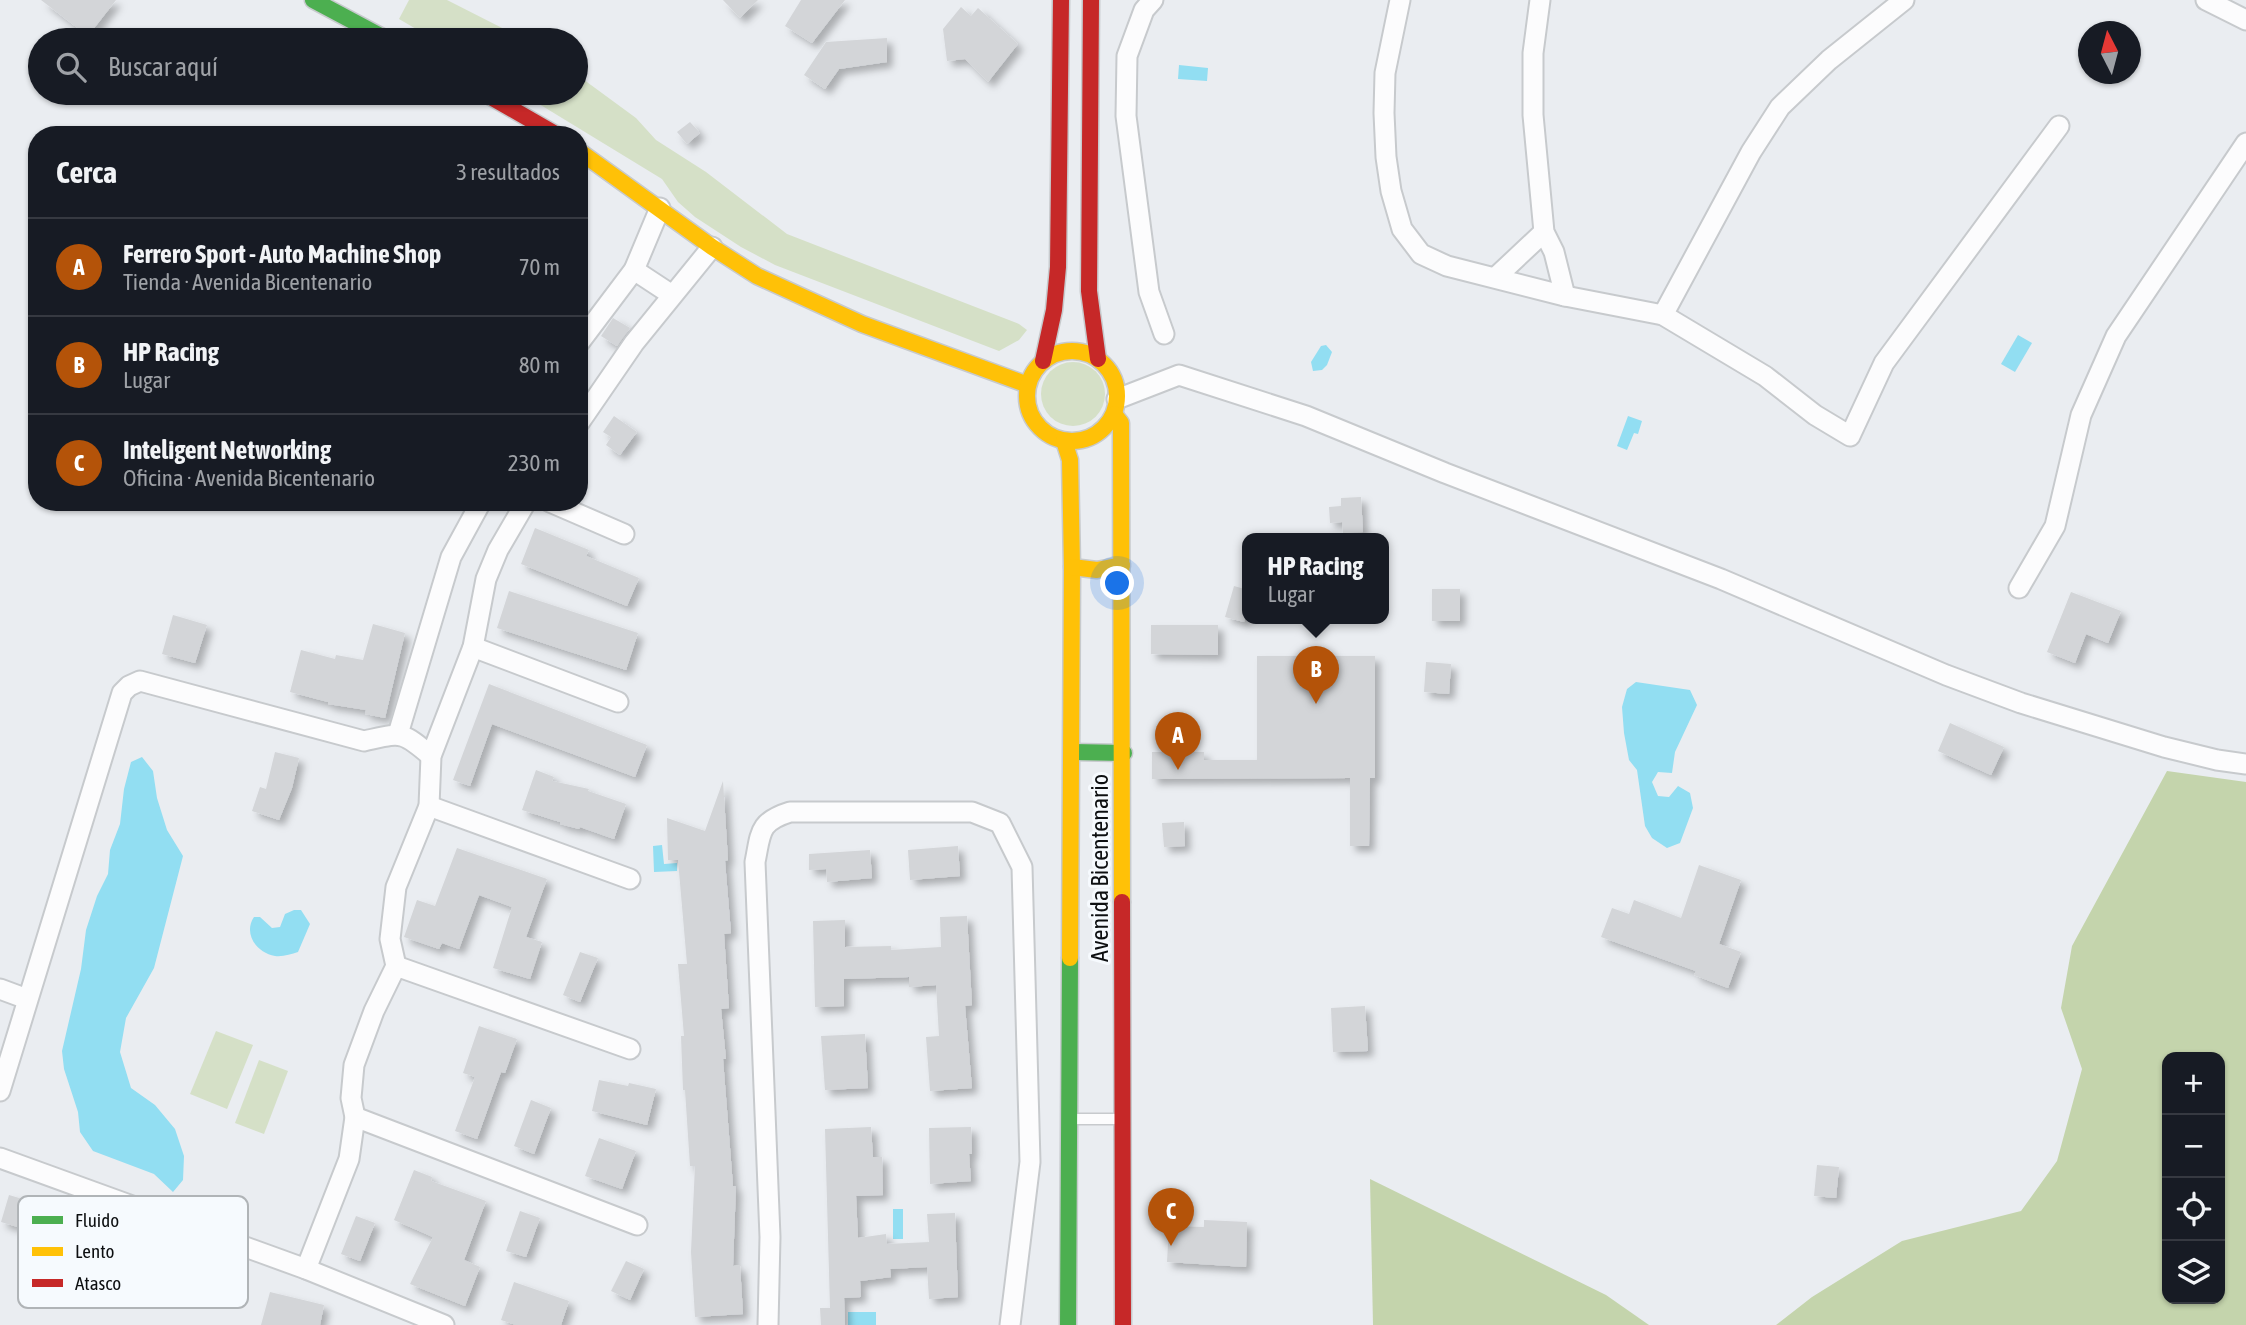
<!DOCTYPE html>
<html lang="es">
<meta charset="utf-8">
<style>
:root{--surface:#171b24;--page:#242831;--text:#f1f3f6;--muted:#9ea1a6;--line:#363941;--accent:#b45309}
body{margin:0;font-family:"Asap Condensed",sans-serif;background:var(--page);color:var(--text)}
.controls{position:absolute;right:21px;bottom:21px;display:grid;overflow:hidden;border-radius:14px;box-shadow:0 2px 5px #0004}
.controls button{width:63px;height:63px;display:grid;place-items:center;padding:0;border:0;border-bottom:2px solid var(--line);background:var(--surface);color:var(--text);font:35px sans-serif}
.compass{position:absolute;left:2078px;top:21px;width:63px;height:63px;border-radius:50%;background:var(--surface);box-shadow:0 2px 5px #0004;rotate:354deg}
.you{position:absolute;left:1118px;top:584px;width:24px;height:24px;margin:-18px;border:5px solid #fff;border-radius:50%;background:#1a73e8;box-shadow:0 0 0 10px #1a73e833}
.badge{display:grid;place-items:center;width:46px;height:46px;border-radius:50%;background:var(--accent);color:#fff;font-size:23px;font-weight:700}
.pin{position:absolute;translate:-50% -58px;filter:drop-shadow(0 2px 4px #0008)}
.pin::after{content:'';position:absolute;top:37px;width:24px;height:21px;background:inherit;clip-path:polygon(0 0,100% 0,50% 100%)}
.popup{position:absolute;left:1242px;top:533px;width:147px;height:91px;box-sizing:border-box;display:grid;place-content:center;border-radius:14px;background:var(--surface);filter:drop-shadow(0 2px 5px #0005);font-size:23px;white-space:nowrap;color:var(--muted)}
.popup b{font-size:26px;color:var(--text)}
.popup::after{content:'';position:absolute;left:50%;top:100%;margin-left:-14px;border:14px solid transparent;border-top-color:var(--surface)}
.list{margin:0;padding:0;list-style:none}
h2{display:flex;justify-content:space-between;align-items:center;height:91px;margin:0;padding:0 28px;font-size:30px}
h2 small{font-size:23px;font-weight:400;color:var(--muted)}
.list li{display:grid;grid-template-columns:46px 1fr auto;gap:21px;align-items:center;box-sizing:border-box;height:98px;padding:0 28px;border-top:2px solid var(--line)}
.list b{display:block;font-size:26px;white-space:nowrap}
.list p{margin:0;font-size:23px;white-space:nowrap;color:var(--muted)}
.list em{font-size:23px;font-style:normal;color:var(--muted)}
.icon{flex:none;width:38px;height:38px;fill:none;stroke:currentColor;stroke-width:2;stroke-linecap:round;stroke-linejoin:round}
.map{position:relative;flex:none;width:2246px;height:1325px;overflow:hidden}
.search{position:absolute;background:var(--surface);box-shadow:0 2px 5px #0004;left:28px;top:28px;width:560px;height:77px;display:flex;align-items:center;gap:18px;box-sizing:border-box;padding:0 24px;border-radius:38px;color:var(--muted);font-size:26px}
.panel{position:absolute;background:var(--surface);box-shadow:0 2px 5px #0004;left:28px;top:126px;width:560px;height:385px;border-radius:28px}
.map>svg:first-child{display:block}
.green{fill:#d5e0c7}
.forest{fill:#c4d4ac;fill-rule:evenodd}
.water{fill:#92def2}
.building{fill:#d3d5d8;filter:url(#shadow)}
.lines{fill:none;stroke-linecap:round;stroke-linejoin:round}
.lane-casing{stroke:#c7cacd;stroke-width:13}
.street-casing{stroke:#c7cacd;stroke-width:23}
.fast-casing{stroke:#c7cacd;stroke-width:19}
.slow-casing{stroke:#c7cacd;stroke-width:19}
.jam-casing{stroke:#c7cacd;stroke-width:19}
.lane{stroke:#fcfcfd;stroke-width:10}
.street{stroke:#fcfcfd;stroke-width:19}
.fast{stroke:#4caf50;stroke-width:16}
.slow{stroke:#ffc107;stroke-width:16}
.jam{stroke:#c62828;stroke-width:16}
.labels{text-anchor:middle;stroke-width:6;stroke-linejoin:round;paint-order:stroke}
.street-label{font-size:24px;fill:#0d0f11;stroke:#f6fafe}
.key{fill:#f6fafe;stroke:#b0b4b7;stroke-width:2}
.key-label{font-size:19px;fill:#0d0f11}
</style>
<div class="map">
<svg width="2246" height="1325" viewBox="0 0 2246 1325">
<defs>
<filter id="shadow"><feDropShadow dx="5.5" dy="5.5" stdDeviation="3.5" flood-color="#0004"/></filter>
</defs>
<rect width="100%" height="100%" fill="#eaedf1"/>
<g class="green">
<path d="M 409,0 L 447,0 L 526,40 L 435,40 L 399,19 Z"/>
<path d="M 576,74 L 636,118 L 656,140 L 706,172 L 787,234 L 1019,324 L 1027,330 L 1019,340 L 999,351 L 775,265 L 741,247 L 695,217 L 678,202 L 662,179 L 521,93 L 576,93 Z"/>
<circle cx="1073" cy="394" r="32"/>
<path d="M 216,1031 L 253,1045 L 227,1109 L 190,1094 Z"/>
<path d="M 259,1060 L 288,1071 L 264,1134 L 235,1123 Z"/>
</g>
<g class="forest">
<path d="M 2167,771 L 2246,782 L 2246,1325 L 1776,1325 L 1812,1297 L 1902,1241 L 2021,1211 L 2057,1161 L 2082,1069 L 2061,1008 L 2072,946 ZM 2167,1057 L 2220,1057 L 2220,1299 L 2167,1299 Z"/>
<path d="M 1370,1179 L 1606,1295 L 1649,1325 L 1373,1325 Z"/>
</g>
<g class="water">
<path d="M 1179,65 L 1208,68 L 1207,81 L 1178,79 Z"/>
<path d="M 2018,335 L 2032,343 L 2015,372 L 2001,364 Z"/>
<path d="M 1326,345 L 1332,352 L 1327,365 L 1322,370 L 1313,371 L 1311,362 L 1321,346 Z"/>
<path d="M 1628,416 L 1642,421 L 1638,434 L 1634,433 L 1627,450 L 1617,446 Z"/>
<path d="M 1636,682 L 1690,690 L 1697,705 L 1675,752 L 1672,773 L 1658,772 L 1652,782 L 1658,796 L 1669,797 L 1678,786 L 1690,793 L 1693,808 L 1680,843 L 1667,848 L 1652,838 L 1645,826 L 1637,770 L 1629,760 L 1624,733 L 1622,707 L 1627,689 Z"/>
<path d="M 142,757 L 153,771 L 157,798 L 167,830 L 183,856 L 154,968 L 126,1018 L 120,1052 L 131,1088 L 155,1105 L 175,1129 L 184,1156 L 183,1180 L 173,1192 L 154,1174 L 93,1151 L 80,1132 L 78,1112 L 64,1069 L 62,1051 L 81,969 L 86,930 L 97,896 L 108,874 L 110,850 L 120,824 L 124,789 L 131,762 Z"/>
<path d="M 662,845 L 664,864 L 677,863 L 677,871 L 654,872 L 653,846 Z"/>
<path d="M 294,910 L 301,910 L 310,924 L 298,952 C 291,954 283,957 275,956 C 256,953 243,933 254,917 L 260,917 L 272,928 L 280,927 L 285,914 Z"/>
<rect x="893" y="1209" width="10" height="30"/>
<rect x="848" y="1312" width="28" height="13"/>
</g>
<g class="building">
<path d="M 41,0 L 116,0 L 88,36 Z"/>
<path d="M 723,0 L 758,0 L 740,18 Z"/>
<path d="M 801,0 L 845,0 L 812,43 L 785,26 Z"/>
<path d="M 961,7 L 971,16 L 978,8 L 1018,44 L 988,82 L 965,59 L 947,61 L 943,29 Z"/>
<path d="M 887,38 L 887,62 L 839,69 L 825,89 L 804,75 L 826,42 Z"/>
<path d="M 690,122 L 700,133 L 687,144 L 677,132 Z"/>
<path d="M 613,318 L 630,328 L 617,346 L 601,336 Z"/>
<path d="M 614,416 L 637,432 L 620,455 L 606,445 L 611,437 L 603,432 Z"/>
<path d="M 1361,497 L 1363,532 L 1343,533 L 1342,522 L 1330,523 L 1329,507 L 1341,506 L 1341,498 Z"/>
<path d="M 535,528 L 589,550 L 586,556 L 639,578 L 627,606 L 521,564 Z"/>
<path d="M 1234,586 L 1248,590 L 1248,609 L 1244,622 L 1225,617 Z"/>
<rect x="1432" y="589" width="28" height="32"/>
<path d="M 509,591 L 638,633 L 626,670 L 497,628 Z"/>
<path d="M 2071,592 L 2121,611 L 2108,643 L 2086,634 L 2075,663 L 2047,652 Z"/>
<path d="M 173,615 L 207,625 L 195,663 L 162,654 Z"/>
<path d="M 373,624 L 405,633 L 385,718 L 365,714 L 366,710 L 328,704 L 328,702 L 290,692 L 301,650 L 335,659 L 336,655 L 363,660 Z"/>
<path d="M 1151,625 L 1218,625 L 1218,655 L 1151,654 Z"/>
<path d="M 1257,656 L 1375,656 L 1375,778 L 1370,778 L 1369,846 L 1350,846 L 1350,778 L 1152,779 L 1152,752 L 1204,752 L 1204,760 L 1257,760 Z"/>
<path d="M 1426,662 L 1451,664 L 1449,694 L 1424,692 Z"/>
<path d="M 489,684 L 647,745 L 635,777 L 492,724 L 470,786 L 453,780 Z"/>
<path d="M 1950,723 L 2004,747 L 1991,775 L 1938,751 Z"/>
<path d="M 275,752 L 299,758 L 292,788 L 279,820 L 252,811 L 260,787 L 266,789 Z"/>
<path d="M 536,770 L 554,777 L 552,781 L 589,789 L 588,791 L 626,804 L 614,839 L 580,827 L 579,829 L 560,824 L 560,822 L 522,810 Z"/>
<path d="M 723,781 L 728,860 L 725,861 L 731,933 L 724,934 L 729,1008 L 721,1009 L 726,1059 L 723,1059 L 733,1186 L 736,1186 L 733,1266 L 740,1265 L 743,1314 L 695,1317 L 691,1252 L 695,1166 L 690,1166 L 685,1090 L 683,1090 L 681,1036 L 684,1036 L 678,964 L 687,964 L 678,860 L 668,860 L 667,818 L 705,831 Z"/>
<path d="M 1184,822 L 1185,846 L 1164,847 L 1162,823 Z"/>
<path d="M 958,846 L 960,876 L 910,880 L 908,850 Z"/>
<path d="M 457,848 L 547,879 L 526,937 L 542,942 L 530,979 L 493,968 L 512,907 L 479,895 L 459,949 L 442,943 L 439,949 L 404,937 L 417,900 L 435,906 Z"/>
<path d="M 870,850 L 872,878 L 827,882 L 826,869 L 809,870 L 809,854 Z"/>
<path d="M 1699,865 L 1741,880 L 1719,944 L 1741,952 L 1728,988 L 1694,975 L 1696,971 L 1601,937 L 1612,908 L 1629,914 L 1634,900 L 1681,918 Z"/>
<path d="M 967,916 L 972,1005 L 965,1006 L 972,1088 L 930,1091 L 926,1037 L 939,1036 L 936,985 L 909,987 L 909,977 L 844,979 L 844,1006 L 815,1007 L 813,921 L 845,920 L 845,947 L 891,946 L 891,950 L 941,947 L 940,917 Z"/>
<path d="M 580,952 L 598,958 L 580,1002 L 563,995 Z"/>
<path d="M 1365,1006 L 1368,1051 L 1333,1052 L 1331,1008 Z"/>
<path d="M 479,1026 L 517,1039 L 505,1073 L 501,1072 L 477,1139 L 455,1131 L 475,1077 L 463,1073 Z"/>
<path d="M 865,1034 L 868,1088 L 825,1090 L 821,1036 Z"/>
<path d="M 599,1080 L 628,1086 L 629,1083 L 656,1089 L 647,1125 L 592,1111 Z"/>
<path d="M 531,1100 L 551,1108 L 534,1154 L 514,1146 Z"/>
<path d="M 871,1127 L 873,1157 L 882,1157 L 883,1195 L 856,1196 L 858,1238 L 886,1234 L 887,1244 L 929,1242 L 927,1214 L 955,1213 L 958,1297 L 929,1299 L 927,1267 L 890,1269 L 891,1277 L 860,1281 L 861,1297 L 844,1298 L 845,1325 L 821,1325 L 820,1308 L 830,1308 L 825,1129 Z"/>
<path d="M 971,1127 L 972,1154 L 969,1154 L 971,1181 L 930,1184 L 929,1128 Z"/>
<path d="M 599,1138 L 636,1151 L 622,1189 L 585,1176 Z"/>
<path d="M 1817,1165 L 1839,1167 L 1836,1198 L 1814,1196 Z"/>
<path d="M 414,1170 L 432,1177 L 431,1181 L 486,1201 L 464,1260 L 480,1267 L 465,1306 L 410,1284 L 433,1237 L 394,1220 Z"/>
<path d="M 9,1195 L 36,1203 L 28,1230 L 1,1222 Z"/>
<path d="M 63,1204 L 89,1208 L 82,1257 L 56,1253 Z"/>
<path d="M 520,1211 L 540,1218 L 526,1257 L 506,1251 Z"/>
<path d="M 116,1213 L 139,1222 L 130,1250 L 106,1242 Z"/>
<path d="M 356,1216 L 375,1223 L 360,1261 L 341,1254 Z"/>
<path d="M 1204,1220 L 1247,1222 L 1246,1267 L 1167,1262 L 1169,1226 L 1204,1227 Z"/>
<path d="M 626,1261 L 644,1269 L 630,1300 L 611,1291 Z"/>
<path d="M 514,1282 L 569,1301 L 561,1325 L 516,1325 L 501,1320 Z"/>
<path d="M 270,1292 L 324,1305 L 320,1325 L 261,1325 Z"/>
</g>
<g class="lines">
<defs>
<path id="lane" d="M 1072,1119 L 1120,1119"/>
<g id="street">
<path d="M 1153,0 L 1144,10 L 1127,56 L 1126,116 L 1149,292 L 1164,334"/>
<path d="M 1400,0 L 1385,73 L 1384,113 L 1386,157 L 1391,191 L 1402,229 L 1421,254 L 1447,266 L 1565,296 L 1663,315 L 1765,376 L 1815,415 L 1850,436 L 1884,363 L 2059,126"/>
<path d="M 1540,0 L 1533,53 L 1533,115 L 1544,232 L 1554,252 L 1565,296"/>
<path d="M 2206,0 L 2246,20"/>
<path d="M 634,270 L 672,295"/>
<path d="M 1496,277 L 1544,232"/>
<path d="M 1663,315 L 1751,152 L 1780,107 L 1829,60 L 1904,0"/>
<path d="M 579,343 L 634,270 L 660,208"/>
<path d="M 1117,399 L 1179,375 L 1306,416 L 1445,473 L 1721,579 L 1946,675 L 2021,703 L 2164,747 L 2217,760 L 2246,764"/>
<path d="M 579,423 L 634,343 L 712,247"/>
<path d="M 550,502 L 624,534"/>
<path d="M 2019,588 L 2055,526 L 2081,415 L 2116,336 L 2246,143"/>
<path d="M 473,647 L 618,702"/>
<path d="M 398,734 L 451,557 L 481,502"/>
<path d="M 429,806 L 630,879"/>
<path d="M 396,966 L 630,1049"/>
<path d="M 0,989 L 27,999"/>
<path d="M 0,1091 L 122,693 L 129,686 L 140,681 L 364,741 C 401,733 401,730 431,756"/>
<path d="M 355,1117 L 637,1225"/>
<path d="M 0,1158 L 306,1269 L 444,1325"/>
<path d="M 306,1269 L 349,1159 L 355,1117 L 351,1098 L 354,1065 L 374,1011 L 396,966 L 390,939 L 396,887 L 429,806 L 431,756 L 473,647 L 486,579 L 498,550 L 526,502"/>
<path d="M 768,1325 L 770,1237 L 755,862 C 761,833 758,822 790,812 L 972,812 L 1000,823 L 1022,867 L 1030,1162 L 1010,1325"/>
</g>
<g id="fast">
<path d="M 313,0 L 388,40"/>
<path d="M 1073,752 L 1124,753"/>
<path d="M 1068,1325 L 1070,958"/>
</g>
<g id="slow">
<path d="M 579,151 L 712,247 L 757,276 L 862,324 L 1028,385"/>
<circle cx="1072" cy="396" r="45"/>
<path d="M 1114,414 L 1121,423 L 1122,902"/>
<path d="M 1064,441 L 1070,460 L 1072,567 L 1070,958"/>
<path d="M 1072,567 L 1097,570 L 1122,565"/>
</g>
<g id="jam">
<path d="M 1091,0 L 1089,291 L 1098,359"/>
<path d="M 484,93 L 557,135"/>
<path d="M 1043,361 L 1054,310 L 1058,267 L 1061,0"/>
<path d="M 1122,902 L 1123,1325"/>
</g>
</defs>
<use href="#lane" class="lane-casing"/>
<use href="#street" class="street-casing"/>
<use href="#fast" class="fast-casing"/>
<use href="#slow" class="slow-casing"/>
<use href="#jam" class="jam-casing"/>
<use href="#lane" class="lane"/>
<use href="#street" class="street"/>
<use href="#fast" class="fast"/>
<use href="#slow" class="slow"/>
<use href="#jam" class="jam"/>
</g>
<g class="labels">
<g class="street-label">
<text transform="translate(1100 868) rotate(-90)" y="8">Avenida Bicentenario</text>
</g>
</g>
<rect x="18" y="1196" width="230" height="112" rx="10" class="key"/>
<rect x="32" y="1216" width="31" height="8" fill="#4caf50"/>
<rect x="32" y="1247" width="31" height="9" fill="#ffc107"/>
<rect x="32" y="1279" width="31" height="8" fill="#c62828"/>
<g class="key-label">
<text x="75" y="1227">Fluido</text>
<text x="75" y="1258">Lento</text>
<text x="75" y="1290">Atasco</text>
</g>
</svg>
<div class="controls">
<button>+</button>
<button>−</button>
<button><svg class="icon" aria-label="locate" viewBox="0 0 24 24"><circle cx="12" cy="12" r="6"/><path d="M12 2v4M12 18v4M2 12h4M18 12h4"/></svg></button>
<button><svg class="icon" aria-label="layers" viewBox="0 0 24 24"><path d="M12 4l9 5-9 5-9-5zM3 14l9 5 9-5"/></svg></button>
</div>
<svg class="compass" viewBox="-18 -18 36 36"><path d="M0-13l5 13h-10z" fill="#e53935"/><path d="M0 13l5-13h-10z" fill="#9ea1a6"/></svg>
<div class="you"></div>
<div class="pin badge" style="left:1178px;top:770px">A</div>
<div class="pin badge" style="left:1316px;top:704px">B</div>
<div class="popup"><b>HP Racing</b>Lugar</div>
<div class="pin badge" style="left:1171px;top:1246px">C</div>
<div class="search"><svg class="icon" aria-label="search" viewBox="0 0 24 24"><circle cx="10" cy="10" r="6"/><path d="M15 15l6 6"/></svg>Buscar aquí</div>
<section class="panel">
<h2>Cerca<small>3 resultados</small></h2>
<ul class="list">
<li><span class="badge">A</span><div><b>Ferrero Sport - Auto Machine Shop</b><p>Tienda · Avenida Bicentenario</p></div><em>70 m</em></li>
<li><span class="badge">B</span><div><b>HP Racing</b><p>Lugar</p></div><em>80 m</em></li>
<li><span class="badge">C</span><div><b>Inteligent Networking</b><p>Oficina · Avenida Bicentenario</p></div><em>230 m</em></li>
</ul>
</section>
</div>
